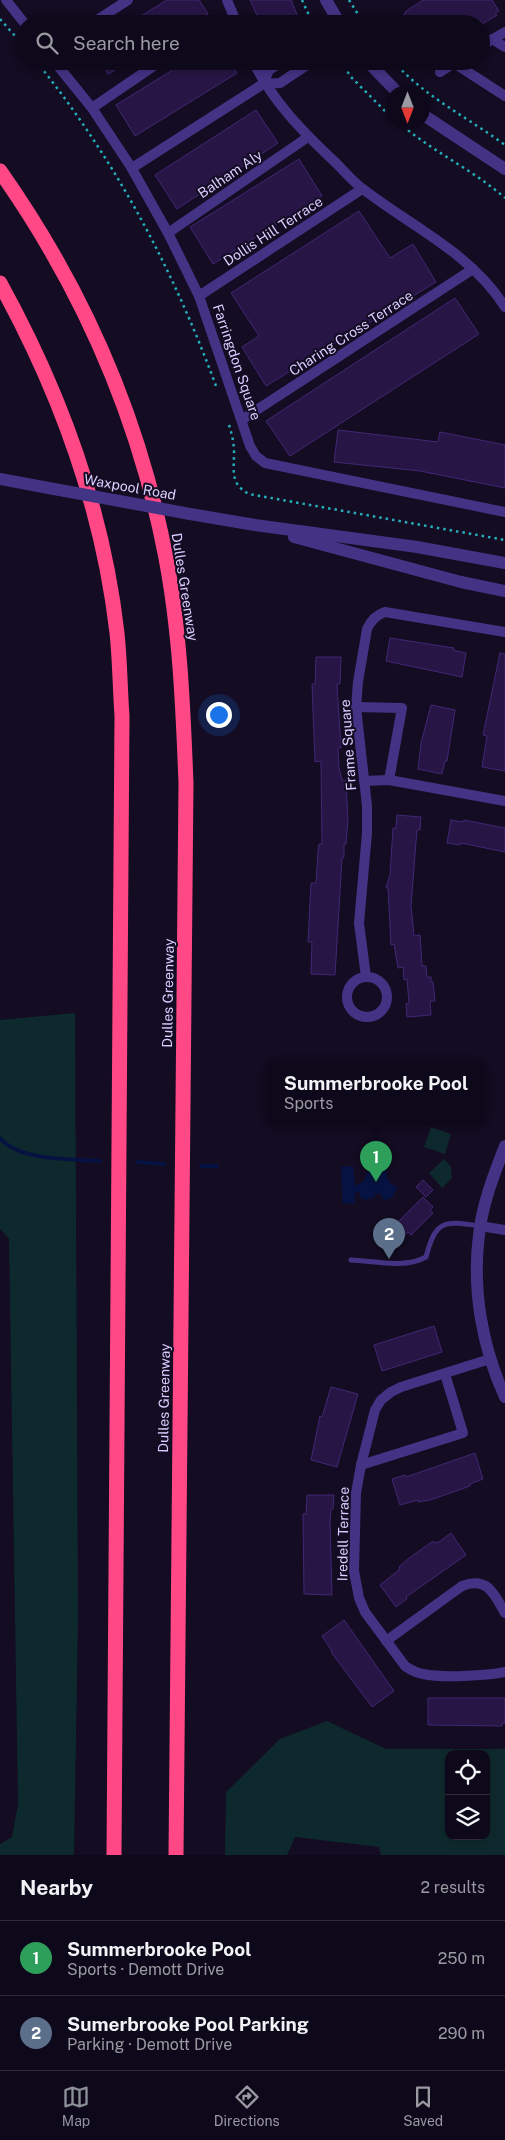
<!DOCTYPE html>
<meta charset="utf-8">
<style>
:root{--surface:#0e091a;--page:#171223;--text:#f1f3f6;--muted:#9b9aa2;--line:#2e2a39;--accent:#8c9099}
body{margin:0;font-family:"Public Sans",sans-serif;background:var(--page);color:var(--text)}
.controls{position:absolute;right:15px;bottom:15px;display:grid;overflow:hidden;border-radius:10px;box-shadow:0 2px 8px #0003}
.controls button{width:45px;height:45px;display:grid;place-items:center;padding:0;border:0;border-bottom:1px solid var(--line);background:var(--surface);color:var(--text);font:25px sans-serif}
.compass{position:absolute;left:385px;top:85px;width:45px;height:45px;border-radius:50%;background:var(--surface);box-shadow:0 2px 8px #0003;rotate:180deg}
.you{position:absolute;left:218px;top:714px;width:18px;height:18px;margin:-12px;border:4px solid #fff;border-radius:50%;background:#1a73e8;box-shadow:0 0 0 8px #1a73e833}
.badge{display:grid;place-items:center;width:32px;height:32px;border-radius:50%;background:var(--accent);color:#fff;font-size:16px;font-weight:700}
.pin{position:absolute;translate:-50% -41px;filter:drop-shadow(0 1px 2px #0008)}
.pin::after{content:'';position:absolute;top:26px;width:18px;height:15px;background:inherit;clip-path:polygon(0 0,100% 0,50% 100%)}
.popup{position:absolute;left:267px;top:1060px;width:218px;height:65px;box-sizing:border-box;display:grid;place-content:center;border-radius:10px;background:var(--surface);filter:drop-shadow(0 1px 4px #0005);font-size:16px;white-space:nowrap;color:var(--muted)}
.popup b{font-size:19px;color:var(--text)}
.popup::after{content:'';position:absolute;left:50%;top:100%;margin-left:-10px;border:10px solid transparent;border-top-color:var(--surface)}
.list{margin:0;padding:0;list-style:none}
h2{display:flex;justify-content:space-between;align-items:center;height:65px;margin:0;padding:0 20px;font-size:21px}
h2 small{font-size:16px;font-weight:400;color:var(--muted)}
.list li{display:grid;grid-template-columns:32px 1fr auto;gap:15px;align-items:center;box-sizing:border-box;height:75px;padding:0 20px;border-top:1px solid var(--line)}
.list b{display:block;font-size:19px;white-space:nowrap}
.list p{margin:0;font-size:16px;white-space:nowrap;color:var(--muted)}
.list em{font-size:16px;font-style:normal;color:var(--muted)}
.icon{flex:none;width:28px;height:28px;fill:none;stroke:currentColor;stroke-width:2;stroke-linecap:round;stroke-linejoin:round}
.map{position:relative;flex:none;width:505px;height:1855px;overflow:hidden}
.search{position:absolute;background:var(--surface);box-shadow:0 2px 8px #0003;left:15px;right:15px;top:15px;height:55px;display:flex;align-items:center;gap:12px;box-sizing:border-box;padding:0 18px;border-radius:28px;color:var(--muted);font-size:19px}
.sheet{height:215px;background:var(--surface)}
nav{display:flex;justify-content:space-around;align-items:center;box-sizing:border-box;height:70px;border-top:1px solid var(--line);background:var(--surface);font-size:14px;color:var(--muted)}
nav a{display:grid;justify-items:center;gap:2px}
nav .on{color:var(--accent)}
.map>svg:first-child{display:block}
.green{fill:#0e292d;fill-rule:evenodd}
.water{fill:#061342}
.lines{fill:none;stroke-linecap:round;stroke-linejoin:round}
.stream{stroke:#061342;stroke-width:4}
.building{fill:#271645;stroke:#412773}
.path{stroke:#25aebb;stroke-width:2.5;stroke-dasharray:2.5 4;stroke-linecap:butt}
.service{stroke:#433385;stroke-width:5}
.minor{stroke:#433385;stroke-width:10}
.tertiary{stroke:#433385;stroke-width:12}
.motorway{stroke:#ff4885;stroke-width:15}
.tertiary-bridge{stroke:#433385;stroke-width:12}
.labels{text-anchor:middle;stroke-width:4;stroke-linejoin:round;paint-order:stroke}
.street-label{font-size:14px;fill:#dacdff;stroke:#130c22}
</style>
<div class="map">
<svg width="505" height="1855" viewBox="0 0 505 1855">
<rect width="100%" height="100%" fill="#130c22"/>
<g class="green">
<path d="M 75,1013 L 78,1618 L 74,1855 L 0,1855 L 0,1844 L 12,1837 L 18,1804 L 9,1239 L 0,1229 L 0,1020 Z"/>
<path d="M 431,1127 L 451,1134 L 445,1154 L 424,1147 Z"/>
<path d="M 444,1159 L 451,1167 L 452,1178 L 442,1188 L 429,1173 Z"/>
<path d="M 327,1721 L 386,1749 L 505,1749 L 505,1855 L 381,1855 L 379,1847 L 295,1837 L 287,1855 L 225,1855 L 226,1792 L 280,1739 ZM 449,1754 L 486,1754 L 486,1836 L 449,1836 Z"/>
</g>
<path class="water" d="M 377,1159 L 389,1164 L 386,1175 L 390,1183 L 398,1188 L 392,1197 L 384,1201 L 382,1195 L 375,1193 L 375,1197 L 366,1200 L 360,1198 L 360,1193 L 355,1192 L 355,1203 L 343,1204 L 341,1167 L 353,1166 L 355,1186 L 364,1181 L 368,1171 L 366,1161 Z"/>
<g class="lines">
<g class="stream">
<path d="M 0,1138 C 19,1161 72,1159 100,1161"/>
<path d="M 138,1162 L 164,1164"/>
<path d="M 201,1166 L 217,1166"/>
</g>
</g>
<g class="building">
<path d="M 167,0 L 199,0 L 208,14 L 192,24 L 128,24 Z"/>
<path d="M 250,0 L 291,0 L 301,24 L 261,24 Z"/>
<path d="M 423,0 L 492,0 L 499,11 L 495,13 L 497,15 L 482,24 L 480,20 L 474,24 L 408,24 L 403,15 L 406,13 L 405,12 Z"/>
<path d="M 100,61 L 130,61 L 108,74 Z"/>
<path d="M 187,61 L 229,61 L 237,73 L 135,136 L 116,105 Z"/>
<path d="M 256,110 L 278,143 L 177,209 L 155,175 Z"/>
<path d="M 299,159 L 322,196 L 213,264 L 190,227 Z"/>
<path d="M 359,211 L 390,258 L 413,244 L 436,282 L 266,386 L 242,347 L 259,336 L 231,293 Z"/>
<path d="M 455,298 L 479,334 L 290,456 L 266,421 Z"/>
<path d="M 338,430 L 438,442 L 440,432 L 505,445 L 505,488 L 420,471 L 334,462 Z"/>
<path d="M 390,638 L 454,648 L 453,650 L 466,653 L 462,677 L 386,661 Z"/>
<path d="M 500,653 L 505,654 L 505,771 L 482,767 L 487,736 L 483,735 Z"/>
<path d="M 316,657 L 341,657 L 340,684 L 337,684 L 341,748 L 338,748 L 339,768 L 342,780 L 346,781 L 348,819 L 346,844 L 344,844 L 344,857 L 342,858 L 335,975 L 311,974 L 312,942 L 308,942 L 311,883 L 316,883 L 318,851 L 319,844 L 322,844 L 321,761 L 315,762 L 312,684 L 315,684 Z"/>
<path d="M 431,705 L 455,710 L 447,761 L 445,761 L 442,774 L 418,769 L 421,743 Z"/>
<path d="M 397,815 L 421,817 L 420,830 L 417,830 L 416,842 L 411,906 L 414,936 L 420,935 L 422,966 L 426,966 L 427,977 L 431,977 L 431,982 L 433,982 L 435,1001 L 430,1001 L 431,1015 L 407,1017 L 406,1004 L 409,1003 L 407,979 L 404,980 L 403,967 L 398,968 L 394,944 L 391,945 L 388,888 L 386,888 L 390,875 L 393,828 L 396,828 Z"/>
<path d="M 451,820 L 463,822 L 464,820 L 505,828 L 505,852 L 461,843 L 460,845 L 447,843 Z"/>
<path d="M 423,1180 L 433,1190 L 426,1197 L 416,1187 Z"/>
<path d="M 423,1197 L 433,1207 L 430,1210 L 433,1213 L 411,1235 L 408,1232 L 405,1235 L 395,1225 Z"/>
<path d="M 434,1326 L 442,1352 L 382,1371 L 374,1345 Z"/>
<path d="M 331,1387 L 358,1394 L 337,1467 L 311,1460 L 320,1416 L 322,1417 Z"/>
<path d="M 475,1453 L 483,1479 L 470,1484 L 470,1486 L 459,1490 L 430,1500 L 418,1502 L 418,1500 L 400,1505 L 392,1479 L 405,1475 L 406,1477 Z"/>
<path d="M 307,1495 L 334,1495 L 333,1509 L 331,1509 L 330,1521 L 332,1595 L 304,1594 L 303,1514 L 306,1514 Z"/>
<path d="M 451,1533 L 466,1555 L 406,1597 L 407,1599 L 396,1607 L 380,1585 L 400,1569 L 399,1567 L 408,1559 L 433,1541 L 435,1543 L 439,1542 Z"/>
<path d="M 344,1620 L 394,1691 L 372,1707 L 331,1652 L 332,1651 L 322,1636 Z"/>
<path d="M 428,1698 L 505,1698 L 505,1723 L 502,1723 L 502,1726 L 428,1725 Z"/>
</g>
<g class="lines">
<g class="path">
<path d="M 302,0 L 313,24"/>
<path d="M 349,0 L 364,24"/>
<path d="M 0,19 L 24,46"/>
<path d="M 36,61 C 115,159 173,269 216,386"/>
<path d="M 340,61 L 352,78 L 392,118"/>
<path d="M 393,61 C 425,97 467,117 505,145"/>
<path d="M 322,68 L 334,61"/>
<path d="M 398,122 C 431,151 472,169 505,198"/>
<path d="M 229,425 C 232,434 234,443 234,453 C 234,471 230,484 249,494 L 505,540"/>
</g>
<path class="service" d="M 351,1260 C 374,1261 405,1269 426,1257 C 436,1219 444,1221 480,1226"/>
<g class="minor">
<path d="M 6,0 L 25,24"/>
<path d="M 227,0 L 237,24"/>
<path d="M 91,24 L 128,0"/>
<path d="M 222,24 L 235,19"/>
<path d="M 492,39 L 505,47"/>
<path d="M 481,46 L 505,32"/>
<path d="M 54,61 L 92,108 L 131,167 L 168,233 L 199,296 L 250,446 L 256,456 L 265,463 L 505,512"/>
<path d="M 253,61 C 272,101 304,133 336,163 C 345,172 353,182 363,189 C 412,227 471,253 505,307"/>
<path d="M 454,63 L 505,96"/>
<path d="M 440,72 L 457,61"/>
<path d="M 263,84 L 269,70 L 283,61"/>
<path d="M 92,108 L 161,61"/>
<path d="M 132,168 L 263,84 L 280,83 L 313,61"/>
<path d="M 168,233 L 308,137"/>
<path d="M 199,296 L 362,189"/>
<path d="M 243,419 L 473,269"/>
<path d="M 356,707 L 402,708 L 389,780"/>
<path d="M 364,781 L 389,780 L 505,801"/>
<circle cx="367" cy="997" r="20"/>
<path d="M 366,977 L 359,923 L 367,833 L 367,806 L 356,707 L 358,682 L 367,629 C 371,620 376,615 385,612 L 505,632"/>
<path d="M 480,1226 L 505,1230"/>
<path d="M 490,1359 L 401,1387 L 391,1392 L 381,1400 L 375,1410 L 361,1465 L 356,1493 L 354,1571 L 359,1598 L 365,1612 L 405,1666 C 411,1670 416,1673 423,1674 C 441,1678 487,1676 505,1672"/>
<path d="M 361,1465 L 463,1433 L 445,1374"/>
<path d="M 386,1641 L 462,1586 C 488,1576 494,1594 505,1613"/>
</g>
<g class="tertiary">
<path d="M 326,0 L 340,24"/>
<path d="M 367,61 L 397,92"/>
<path d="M 422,114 L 505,169"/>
<path d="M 0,479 L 54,489"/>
<path d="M 190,514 L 255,525 L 417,547 L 505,563"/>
<path d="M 294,537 L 461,582 L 505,591"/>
<path d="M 505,1146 C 494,1174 482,1205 479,1235 C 472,1289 482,1347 505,1397"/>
</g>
<g class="motorway">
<path d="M 0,171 C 81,286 138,415 165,553 C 180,629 183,706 186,783 L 176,1855"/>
<path d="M 0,283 C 59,390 103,510 117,633 C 120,661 120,689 122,716 L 114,1855"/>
</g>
<path class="tertiary-bridge" d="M 54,489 L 190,514"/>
</g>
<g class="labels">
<g class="street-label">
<text transform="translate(230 174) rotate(-34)" y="5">Balham Aly</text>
<text transform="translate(273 231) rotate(-33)" y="5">Dollis Hill Terrace</text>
<text transform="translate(351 333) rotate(-33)" y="5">Charing Cross Terrace</text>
<text transform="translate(237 362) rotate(71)" y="5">Farringdon Square</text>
<text transform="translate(130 487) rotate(10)" y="5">Waxpool Road</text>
<text transform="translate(185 587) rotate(81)" y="5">Dulles Greenway</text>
<text transform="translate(348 745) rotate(-94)" y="5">Frame Square</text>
<text transform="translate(168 993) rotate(-89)" y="5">Dulles Greenway</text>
<text transform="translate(164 1398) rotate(-89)" y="5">Dulles Greenway</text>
<text transform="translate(343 1534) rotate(-89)" y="5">Iredell Terrace</text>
</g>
</g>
</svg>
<div class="controls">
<button><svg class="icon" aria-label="locate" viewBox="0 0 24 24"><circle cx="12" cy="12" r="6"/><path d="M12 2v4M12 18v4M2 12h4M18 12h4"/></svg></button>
<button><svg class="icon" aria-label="layers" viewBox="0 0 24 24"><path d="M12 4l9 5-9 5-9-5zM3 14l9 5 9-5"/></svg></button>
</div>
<svg class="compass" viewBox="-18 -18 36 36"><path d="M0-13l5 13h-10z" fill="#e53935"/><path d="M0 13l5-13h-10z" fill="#9b9aa2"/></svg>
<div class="you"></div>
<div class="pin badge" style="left:376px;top:1182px;background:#2e9e5b">1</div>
<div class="popup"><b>Summerbrooke Pool</b>Sports</div>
<div class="pin badge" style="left:389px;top:1259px;background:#5c6f8a">2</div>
<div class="search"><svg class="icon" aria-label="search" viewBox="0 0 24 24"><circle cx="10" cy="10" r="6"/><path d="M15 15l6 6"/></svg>Search here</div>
</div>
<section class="sheet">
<h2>Nearby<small>2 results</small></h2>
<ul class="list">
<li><span class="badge" style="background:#2e9e5b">1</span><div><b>Summerbrooke Pool</b><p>Sports · Demott Drive</p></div><em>250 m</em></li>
<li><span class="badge" style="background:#5c6f8a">2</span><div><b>Sumerbrooke Pool Parking</b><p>Parking · Demott Drive</p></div><em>290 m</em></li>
</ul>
</section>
<nav>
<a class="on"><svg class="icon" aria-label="map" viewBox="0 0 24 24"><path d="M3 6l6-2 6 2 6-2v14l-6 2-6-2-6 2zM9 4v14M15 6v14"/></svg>Map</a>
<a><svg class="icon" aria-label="directions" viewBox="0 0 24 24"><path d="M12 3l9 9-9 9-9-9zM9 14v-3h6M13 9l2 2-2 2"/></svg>Directions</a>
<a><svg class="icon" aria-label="saved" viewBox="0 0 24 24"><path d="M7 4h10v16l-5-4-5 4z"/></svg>Saved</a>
</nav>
